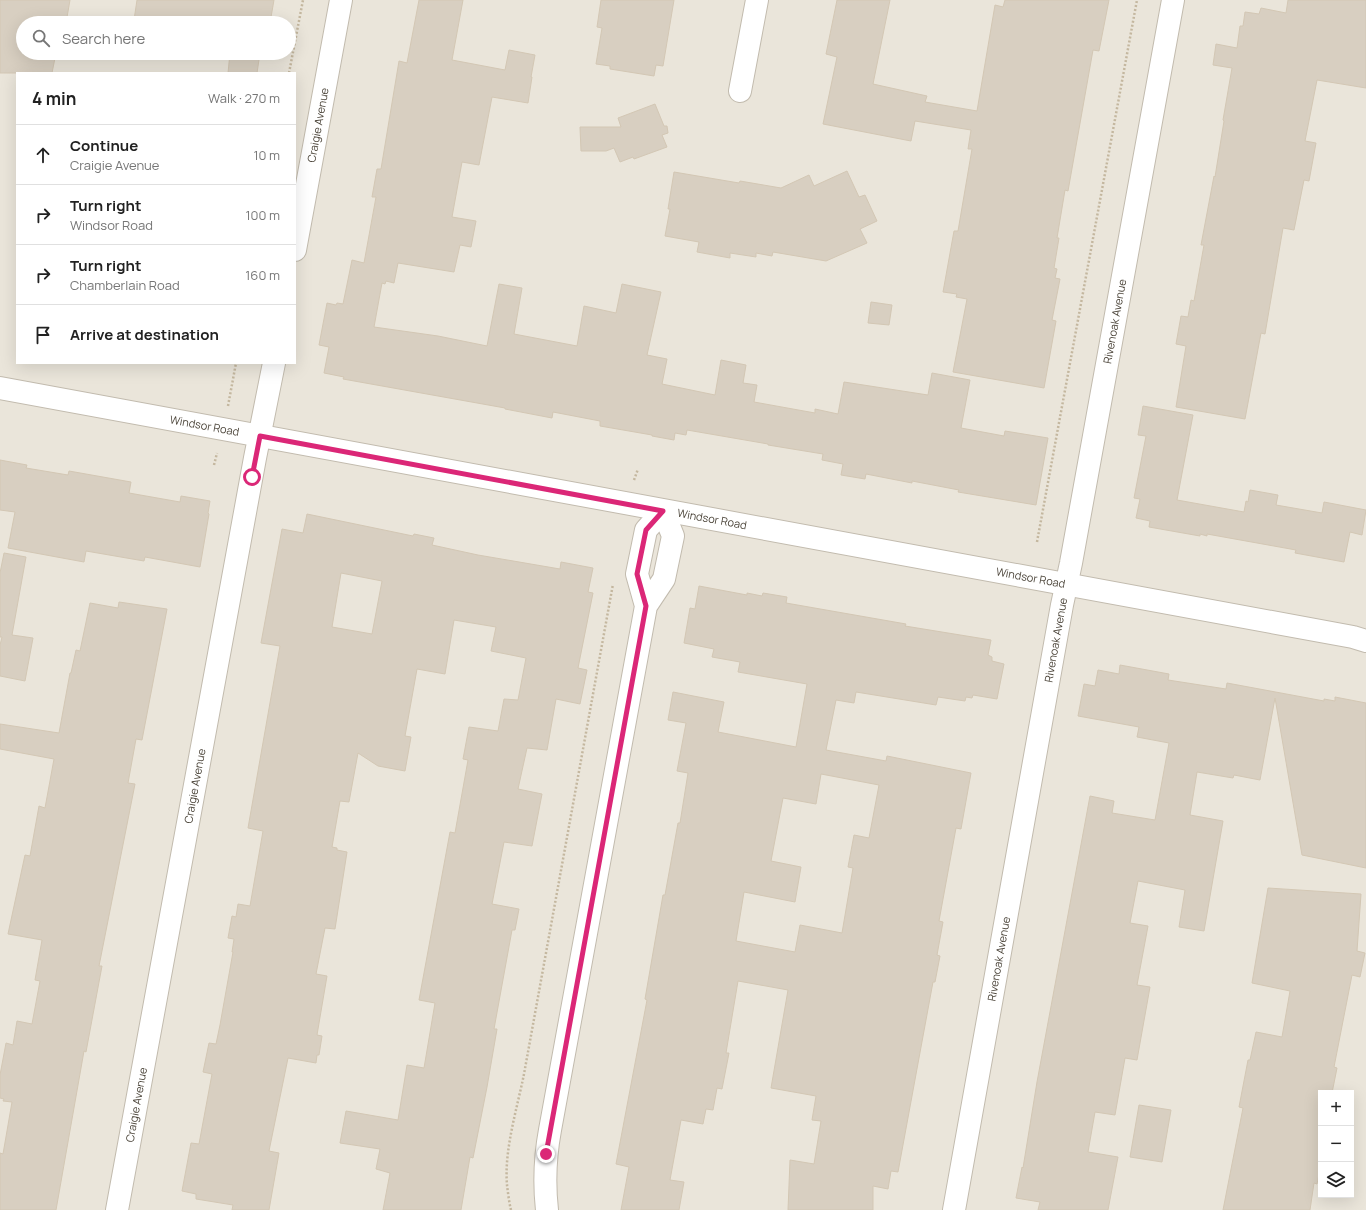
<!DOCTYPE html>
<meta charset="utf-8">
<style>
:root{--surface:#fff;--page:#f2f2f2;--text:#222;--muted:#767676;--line:#e0e0e0}
body{margin:0;font-family:Manrope,sans-serif;background:var(--page);color:var(--text)}
.controls{position:absolute;right:12px;bottom:12px;display:grid;overflow:hidden;border-radius:0px;box-shadow:0 4px 16px #0002}
.controls button{width:36px;height:36px;display:grid;place-items:center;padding:0;border:0;border-bottom:1px solid var(--line);background:var(--surface);color:var(--text);font:20px sans-serif}
.stop{position:absolute;width:12px;height:12px;margin:-9px;border:3px solid #db2777;border-radius:50%;background:#fff}
.stop.end{background:#db2777;border-color:#fff;box-shadow:0 1px 4px #0008}
.list{margin:0;padding:0;list-style:none}
h2{display:flex;justify-content:space-between;align-items:center;height:52px;margin:0;padding:0 16px;font-size:17px}
h2 small{font-size:13px;font-weight:400;color:var(--muted)}
.list li{display:grid;grid-template-columns:26px 1fr auto;gap:12px;align-items:center;box-sizing:border-box;height:60px;padding:0 16px;border-top:1px solid var(--line)}
.list b{display:block;font-size:15px;white-space:nowrap}
.list p{margin:0;font-size:13px;white-space:nowrap;color:var(--muted)}
.list em{font-size:13px;font-style:normal;color:var(--muted)}
.icon{flex:none;width:22px;height:22px;fill:none;stroke:currentColor;stroke-width:2;stroke-linecap:round;stroke-linejoin:round}
.map{position:relative;flex:none;width:1366px;height:1210px;overflow:hidden}
.search{position:absolute;background:var(--surface);box-shadow:0 4px 16px #0002;left:16px;top:16px;width:280px;height:44px;display:flex;align-items:center;gap:10px;box-sizing:border-box;padding:0 14px;border-radius:22px;color:var(--muted);font-size:15px}
.panel{position:absolute;background:var(--surface);box-shadow:0 4px 16px #0002;left:16px;top:72px;width:280px;height:292px;border-radius:0px}
.map>svg:first-child{display:block}
.residential{fill:#eae5da;fill-rule:evenodd}
.building{fill:#d8cfc1;stroke:#d3c7b4;fill-rule:evenodd}
.lines{fill:none;stroke-linecap:round;stroke-linejoin:round}
.street-casing{stroke:#c2bbae;stroke-width:24}
.path{stroke:#c4b79f;stroke-width:2.5;stroke-dasharray:2 2;stroke-linecap:butt}
.street{stroke:#fff;stroke-width:22}
.route{stroke:#db2777;stroke-width:5}
.labels{text-anchor:middle;stroke-width:4;stroke-linejoin:round;paint-order:stroke}
.street-label{font-size:11px;fill:#4b4439;stroke:#fff}
</style>
<div class="map">
<svg width="1366" height="1210" viewBox="0 0 1366 1210">
<rect width="100%" height="100%" fill="#f6f3ec"/>
<path class="residential" d="M 0,0 L 1366,0 L 1366,1210 L 0,1210 ZM 23,23 L 289,23 L 289,53 L 23,53 ZM 17,73 L 295,73 L 295,363 L 17,363 ZM 1321,1093 L 1351,1093 L 1351,1195 L 1321,1195 Z"/>
<g class="building">
<path d="M 0,0 L 70,0 L 66,23 L 23,23 L 23,53 L 56,53 L 52,73 L 0,73 Z"/>
<path d="M 137,0 L 274,0 L 270,23 L 149,23 L 134,20 Z"/>
<path d="M 419,0 L 463,0 L 452,60 L 505,70 L 509,50 L 535,55 L 531,77 L 532,77 L 528,103 L 492,97 L 479,165 L 462,162 L 452,217 L 476,221 L 471,247 L 460,245 L 454,272 L 398,263 L 394,283 L 386,281 L 385,284 L 382,283 L 374,327 L 438,336 L 487,346 L 499,284 L 522,288 L 514,334 L 577,346 L 584,306 L 616,313 L 622,284 L 661,292 L 647,355 L 667,359 L 662,384 L 715,395 L 721,360 L 746,365 L 743,383 L 757,385 L 754,402 L 815,413 L 815,409 L 838,414 L 844,382 L 928,395 L 932,373 L 970,380 L 961,428 L 1004,436 L 1005,431 L 1048,438 L 1036,505 L 958,492 L 959,490 L 912,481 L 912,483 L 866,474 L 865,479 L 841,475 L 843,464 L 822,460 L 823,454 L 768,445 L 768,444 L 687,430 L 686,435 L 675,433 L 674,440 L 652,436 L 652,435 L 600,426 L 600,421 L 553,412 L 552,418 L 505,409 L 505,408 L 343,379 L 344,377 L 324,373 L 329,347 L 319,345 L 327,303 L 336,305 L 337,303 L 343,304 L 352,260 L 364,263 L 376,197 L 372,197 L 377,169 L 381,169 L 399,61 L 407,63 Z"/>
<path d="M 601,0 L 674,0 L 663,66 L 656,65 L 654,76 L 610,69 L 610,66 L 596,64 L 602,28 L 597,27 Z"/>
<path d="M 837,0 L 890,0 L 873,84 L 927,96 L 925,102 L 977,111 L 995,5 L 1003,7 L 1005,0 L 1109,0 L 1099,51 L 1093,50 L 1068,191 L 1065,190 L 1057,238 L 1059,238 L 1054,268 L 1057,269 L 1055,278 L 1060,279 L 1052,320 L 1056,321 L 1044,388 L 953,372 L 967,299 L 956,297 L 957,294 L 943,292 L 954,231 L 958,231 L 972,149 L 968,149 L 971,130 L 915,121 L 911,141 L 823,124 L 837,57 L 826,54 Z"/>
<path d="M 1288,0 L 1366,0 L 1366,88 L 1317,80 L 1305,141 L 1316,143 L 1309,181 L 1304,180 L 1294,230 L 1283,228 L 1265,334 L 1261,333 L 1245,419 L 1176,407 L 1186,346 L 1176,344 L 1181,316 L 1188,317 L 1191,300 L 1194,301 L 1204,245 L 1201,245 L 1214,176 L 1215,177 L 1224,121 L 1223,120 L 1232,68 L 1213,65 L 1216,44 L 1237,48 L 1240,26 L 1243,26 L 1245,12 L 1259,14 L 1261,8 L 1286,13 Z"/>
<path d="M 230,53 L 260,53 L 257,73 L 228,73 Z"/>
<path d="M 655,104 L 664,126 L 667,126 L 668,133 L 662,135 L 667,147 L 634,159 L 633,157 L 620,162 L 614,148 L 606,151 L 581,151 L 580,127 L 621,127 L 618,118 Z"/>
<path d="M 847,171 L 859,197 L 865,195 L 877,221 L 860,229 L 867,243 L 826,261 L 773,252 L 772,256 L 756,253 L 756,257 L 730,253 L 730,258 L 697,252 L 699,242 L 665,236 L 670,209 L 668,209 L 674,172 L 739,183 L 740,181 L 781,188 L 809,175 L 814,186 Z"/>
<path d="M 871,302 L 892,305 L 889,325 L 868,323 Z"/>
<path d="M 1143,406 L 1193,415 L 1177,500 L 1244,512 L 1246,501 L 1248,502 L 1250,490 L 1278,495 L 1276,505 L 1322,513 L 1324,502 L 1366,510 L 1362,535 L 1350,532 L 1344,562 L 1295,553 L 1296,550 L 1207,534 L 1207,536 L 1200,534 L 1200,536 L 1149,527 L 1150,521 L 1136,518 L 1140,499 L 1134,498 L 1146,436 L 1138,435 Z"/>
<path d="M 0,460 L 27,465 L 26,468 L 68,475 L 69,471 L 131,482 L 129,493 L 180,502 L 181,496 L 210,501 L 208,513 L 209,514 L 200,567 L 145,557 L 144,561 L 86,551 L 84,562 L 8,548 L 15,512 L 0,510 Z"/>
<path d="M 307,514 L 413,536 L 414,534 L 434,538 L 432,545 L 478,555 L 560,569 L 561,562 L 593,568 L 588,592 L 593,593 L 578,668 L 587,670 L 580,704 L 556,699 L 547,750 L 527,748 L 518,789 L 542,794 L 532,846 L 504,842 L 492,904 L 519,909 L 515,930 L 512,930 L 494,1029 L 497,1029 L 487,1087 L 473,1158 L 470,1157 L 461,1210 L 383,1210 L 390,1173 L 376,1169 L 380,1149 L 340,1143 L 346,1111 L 398,1120 L 407,1065 L 424,1068 L 435,1003 L 419,1000 L 450,832 L 455,833 L 468,760 L 463,759 L 469,727 L 498,731 L 504,699 L 518,700 L 526,658 L 491,651 L 496,627 L 454,620 L 445,674 L 417,669 L 405,736 L 411,737 L 405,771 L 378,766 L 358,753 L 349,802 L 340,801 L 332,847 L 337,848 L 337,850 L 347,852 L 335,929 L 325,928 L 316,974 L 327,976 L 317,1035 L 322,1036 L 319,1055 L 317,1055 L 316,1063 L 288,1058 L 269,1151 L 279,1153 L 269,1210 L 232,1210 L 233,1205 L 196,1199 L 196,1194 L 182,1191 L 191,1143 L 199,1144 L 212,1074 L 203,1072 L 209,1043 L 216,1044 L 220,1025 L 233,952 L 232,952 L 234,939 L 228,938 L 232,916 L 236,917 L 238,904 L 250,906 L 263,831 L 248,828 L 280,646 L 261,643 L 282,529 L 303,533 ZM 341,573 L 382,581 L 372,634 L 332,627 Z"/>
<path d="M 4,553 L 26,557 L 12,635 L 33,638 L 25,681 L 0,676 L 0,645 L 2,637 L 0,637 L 0,573 Z"/>
<path d="M 699,586 L 747,595 L 747,593 L 762,596 L 763,593 L 787,597 L 786,603 L 906,624 L 905,626 L 991,640 L 988,655 L 992,657 L 992,661 L 1004,664 L 997,699 L 973,695 L 972,698 L 966,697 L 965,701 L 938,697 L 936,705 L 856,692 L 854,703 L 836,700 L 826,750 L 886,761 L 887,756 L 971,773 L 961,829 L 956,828 L 939,921 L 943,922 L 937,955 L 940,956 L 935,982 L 933,982 L 898,1172 L 891,1171 L 888,1189 L 873,1186 L 873,1210 L 788,1210 L 790,1160 L 814,1164 L 821,1121 L 812,1120 L 816,1096 L 771,1088 L 788,990 L 738,981 L 726,1053 L 729,1053 L 722,1089 L 717,1088 L 713,1110 L 706,1109 L 703,1124 L 681,1120 L 670,1180 L 684,1182 L 679,1210 L 621,1210 L 629,1167 L 616,1164 L 647,1000 L 645,999 L 663,895 L 665,895 L 678,823 L 680,823 L 688,773 L 677,771 L 686,723 L 668,720 L 673,692 L 724,702 L 718,732 L 796,747 L 807,684 L 738,672 L 740,662 L 712,657 L 714,649 L 684,643 L 690,608 L 695,609 ZM 821,774 L 879,785 L 869,838 L 854,835 L 848,867 L 853,868 L 842,933 L 800,925 L 795,952 L 736,941 L 744,892 L 795,902 L 801,867 L 771,861 L 783,798 L 816,804 Z"/>
<path d="M 119,602 L 167,609 L 142,740 L 136,739 L 128,783 L 135,784 L 99,966 L 102,966 L 86,1052 L 84,1051 L 56,1210 L 0,1210 L 0,1153 L 3,1154 L 12,1102 L 3,1101 L 4,1099 L 0,1098 L 0,1075 L 6,1043 L 13,1045 L 17,1021 L 32,1024 L 40,981 L 35,980 L 42,940 L 8,934 L 25,855 L 30,856 L 39,806 L 45,808 L 54,759 L 0,749 L 0,724 L 59,733 L 70,673 L 71,673 L 76,650 L 80,651 L 90,603 L 118,608 Z"/>
<path d="M 1120,665 L 1169,674 L 1168,680 L 1226,689 L 1227,683 L 1324,701 L 1324,699 L 1335,701 L 1335,697 L 1366,703 L 1366,868 L 1302,855 L 1275,698 L 1260,780 L 1234,775 L 1233,778 L 1197,772 L 1190,815 L 1223,821 L 1204,931 L 1179,927 L 1185,890 L 1138,881 L 1130,923 L 1148,926 L 1137,985 L 1150,987 L 1137,1060 L 1125,1058 L 1115,1115 L 1095,1112 L 1088,1152 L 1118,1157 L 1108,1210 L 1038,1210 L 1040,1202 L 1016,1198 L 1022,1167 L 1023,1168 L 1037,1082 L 1090,796 L 1114,801 L 1112,813 L 1155,820 L 1169,743 L 1137,737 L 1139,727 L 1078,716 L 1084,684 L 1095,686 L 1098,670 L 1119,674 Z"/>
<path d="M 1268,888 L 1361,894 L 1357,951 L 1365,953 L 1360,977 L 1352,975 L 1334,1067 L 1337,1068 L 1332,1093 L 1321,1093 L 1321,1165 L 1317,1184 L 1314,1183 L 1310,1210 L 1223,1210 L 1243,1108 L 1239,1107 L 1248,1060 L 1250,1060 L 1256,1032 L 1282,1037 L 1290,991 L 1252,983 Z"/>
<path d="M 1139,1105 L 1171,1110 L 1162,1162 L 1130,1157 Z"/>
</g>
<g class="lines">
<defs>
<g id="street">
<path d="M 740,91 L 757,0"/>
<path id="s1" d="M 295,250 L 341,0"/>
<path id="s2" d="M 0,388 L 1353,637 L 1366,641"/>
<path id="s3" d="M 117,1210 L 255,458 L 274,363"/>
<path d="M 547,1210 C 544,1183 545,1157 550,1130 L 646,606 L 664,579 L 673,536 L 663,511 L 646,530 L 637,574 L 646,606"/>
<path id="s4" d="M 954,1210 L 1062,605 L 1071,563 L 1173,0"/>
</g>
</defs>
<use href="#street" class="street-casing"/>
<g class="path">
<path d="M 289,73 L 303,0"/>
<path d="M 228,406 L 236,363"/>
<path d="M 214,465 L 217,453"/>
<path d="M 634,480 L 638,469"/>
<path d="M 1037,542 L 1137,0"/>
<path d="M 511,1210 C 509,1202 508,1193 507,1185 C 504,1150 517,1109 524,1074 L 613,584"/>
</g>
<use href="#street" class="street"/>
</g>
<g class="lines">
<path class="route" d="M 252,477 L 260,436 L 663,511 L 646,530 L 637,574 L 646,606 L 546,1154"/>
</g>
<g class="labels">
<g class="street-label">
<text dy="4" stroke="none"><textPath href="#s1" startOffset="127">Craigie Avenue</textPath></text>
<text dy="4" stroke="none"><textPath href="#s4" startOffset="903">Rivenoak Avenue</textPath></text>
<text dy="4" stroke="none"><textPath href="#s2" startOffset="208">Windsor Road</textPath></text>
<text dy="4" stroke="none"><textPath href="#s2" startOffset="724">Windsor Road</textPath></text>
<text dy="4" stroke="none"><textPath href="#s2" startOffset="1048">Windsor Road</textPath></text>
<text dy="4" stroke="none"><textPath href="#s4" startOffset="579">Rivenoak Avenue</textPath></text>
<text dy="4" stroke="none"><textPath href="#s3" startOffset="431">Craigie Avenue</textPath></text>
<text dy="4" stroke="none"><textPath href="#s4" startOffset="255">Rivenoak Avenue</textPath></text>
<text dy="4" stroke="none"><textPath href="#s3" startOffset="107">Craigie Avenue</textPath></text>
</g>
</g>
</svg>
<div class="controls">
<button>+</button>
<button>−</button>
<button><svg class="icon" aria-label="layers" viewBox="0 0 24 24"><path d="M12 4l9 5-9 5-9-5zM3 14l9 5 9-5"/></svg></button>
</div>
<div class="stop" style="left:252px;top:477px"></div>
<div class="stop end" style="left:546px;top:1154px"></div>
<div class="search"><svg class="icon" aria-label="search" viewBox="0 0 24 24"><circle cx="10" cy="10" r="6"/><path d="M15 15l6 6"/></svg>Search here</div>
<section class="panel">
<h2>4 min<small>Walk · 270 m</small></h2>
<ul class="list">
<li><svg class="icon" aria-label="ahead" viewBox="0 0 24 24"><path d="M12 20V5M6 11l6-6 6 6"/></svg><div><b>Continue</b><p>Craigie Avenue</p></div><em>10 m</em></li>
<li><svg class="icon" aria-label="right" viewBox="0 0 24 24"><path d="M7 20v-9h11M14 6l5 5-5 5"/></svg><div><b>Turn right</b><p>Windsor Road</p></div><em>100 m</em></li>
<li><svg class="icon" aria-label="right" viewBox="0 0 24 24"><path d="M7 20v-9h11M14 6l5 5-5 5"/></svg><div><b>Turn right</b><p>Chamberlain Road</p></div><em>160 m</em></li>
<li><svg class="icon" aria-label="arrive" viewBox="0 0 24 24"><path d="M6 21V4h12l-3 4 3 4H6"/></svg><div><b>Arrive at destination</b></div></li>
</ul>
</section>
</div>
